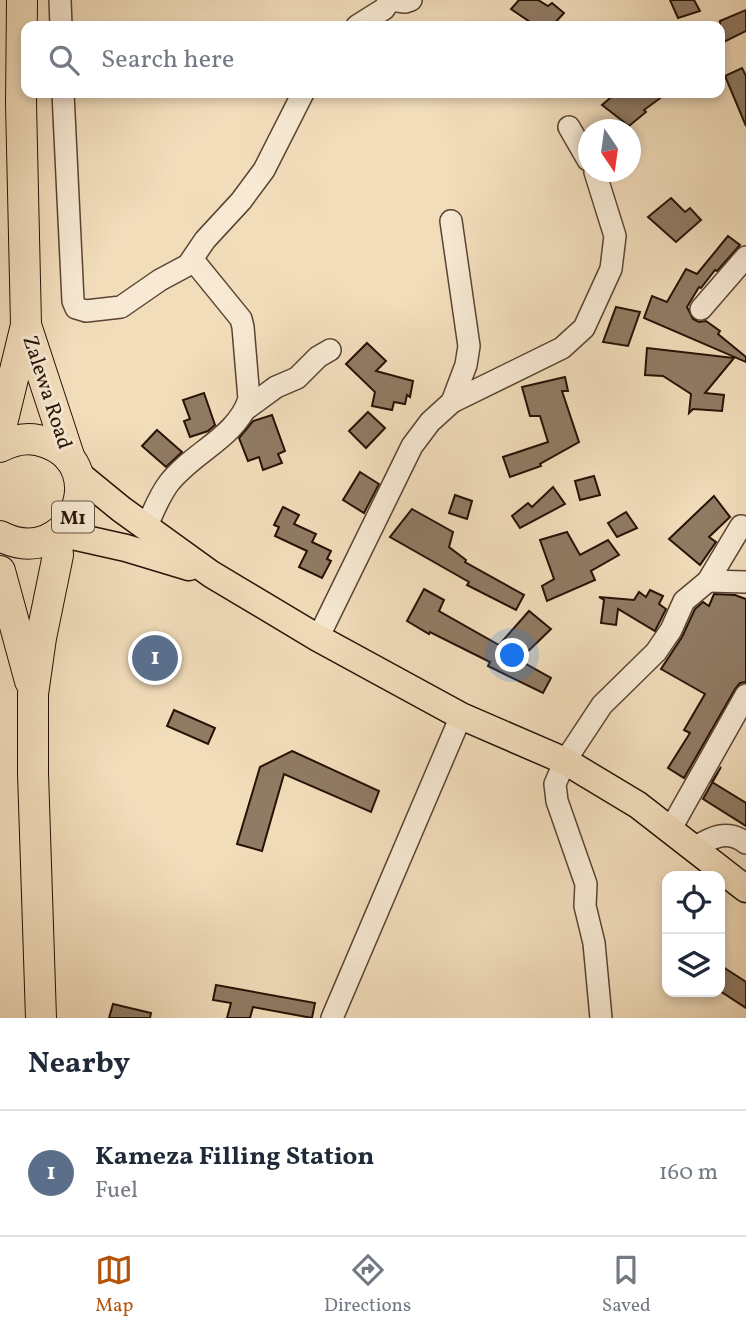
<!DOCTYPE html>
<style>
:root{--surface:#fff;--page:#f6f6f7;--text:#1f2937;--muted:#747a83;--line:#e0e1e3;--accent:#b45309}
body{margin:0;font-family:Vollkorn,serif;background:var(--page);color:var(--text)}
.controls{position:absolute;right:21px;bottom:21px;display:grid;overflow:hidden;border-radius:14px;box-shadow:0 4px 10px #0003}
.controls button{width:63px;height:63px;display:grid;place-items:center;padding:0;border:0;border-bottom:2px solid var(--line);background:var(--surface);color:var(--text);font:35px sans-serif}
.compass{position:absolute;left:578px;top:119px;width:63px;height:63px;border-radius:50%;background:var(--surface);box-shadow:0 4px 10px #0003;rotate:167deg}
.you{position:absolute;left:513px;top:656px;width:24px;height:24px;margin:-18px;border:5px solid #fff;border-radius:50%;background:#1a73e8;box-shadow:0 0 0 10px #1a73e833}
.badge{display:grid;place-items:center;width:46px;height:46px;border-radius:50%;background:var(--accent);color:#fff;font-size:23px;font-weight:700}
.pin{position:absolute;translate:-50% -50%;border:4px solid #fff;box-shadow:0 2px 7px #0006}
.list{margin:0;padding:0;list-style:none}
h2{display:flex;justify-content:space-between;align-items:center;height:91px;margin:0;padding:0 28px;font-size:30px}
h2 small{font-size:23px;font-weight:400;color:var(--muted)}
.list li{display:grid;grid-template-columns:46px 1fr auto;gap:21px;align-items:center;box-sizing:border-box;height:126px;padding:0 28px;border-top:2px solid var(--line)}
.list b{display:block;font-size:26px;white-space:nowrap}
.list p{margin:0;font-size:23px;white-space:nowrap;color:var(--muted)}
.list em{font-size:23px;font-style:normal;color:var(--muted)}
.icon{flex:none;width:38px;height:38px;fill:none;stroke:currentColor;stroke-width:2;stroke-linecap:round;stroke-linejoin:round}
.map{position:relative;flex:none;width:746px;height:1018px;overflow:hidden}
.search{position:absolute;background:var(--surface);box-shadow:0 4px 10px #0003;left:21px;right:21px;top:21px;height:77px;display:flex;align-items:center;gap:18px;box-sizing:border-box;padding:0 24px;border-radius:14px;color:var(--muted);font-size:26px}
.sheet{height:217px;background:var(--surface)}
nav{display:flex;justify-content:space-around;align-items:center;box-sizing:border-box;height:98px;border-top:2px solid var(--line);background:var(--surface);font-size:19px;color:var(--muted)}
nav a{display:grid;justify-items:center;gap:4px}
nav .on{color:var(--accent)}
.map>svg:first-child{display:block}
.building{fill:#907b64;stroke:#261106;stroke-width:2}
.lines{fill:none;stroke-linecap:round;stroke-linejoin:round}
.minor-casing{stroke:#594433;stroke-width:24}
.major-casing{stroke:#261106;stroke-width:29}
.highway-casing{stroke:#261106;stroke-width:32}
.minor{stroke:#f7e9d3;stroke-width:21}
.major{stroke:#f2ddbb;stroke-width:26}
.highway{stroke:#f2ddbb;stroke-width:30}
.labels{text-anchor:middle;stroke-width:6;stroke-linejoin:round;paint-order:stroke}
.shield{fill:#f7e9d3;stroke:#655244;stroke-width:2}
.shield-label{font-size:19px;font-weight:bold;fill:#261106}
.street-label{font-size:21px;fill:#261106;stroke:#f7e9d3}
</style>
<div class="map">
<svg width="746" height="1018" viewBox="0 0 746 1018">
<rect width="100%" height="100%" fill="#f2ddbb"/>
<filter id="stains"><feTurbulence type="fractalNoise" baseFrequency=".00286" numOctaves="4"/><feColorMatrix values="0 0 0 0 .2 0 0 0 0 .09 0 0 0 0 .02 0 0 0 .5 -.17"/></filter>
<radialGradient id="worn" r=".72"><stop offset=".6" stop-color="#630" stop-opacity="0"/><stop offset="1" stop-color="#630" stop-opacity=".3"/></radialGradient>
<g class="building">
<path d="M 519,0 L 538,0 L 548,6 L 552,3 L 564,13 L 552,26 L 536,26 L 511,9 Z"/>
<path d="M 670,0 L 694,0 L 700,11 L 678,18 Z"/>
<path d="M 746,10 L 746,31 L 720,44 L 720,21 Z"/>
<path d="M 742,68 L 746,76 L 746,126 L 725,76 Z"/>
<path d="M 616,93 L 667,93 L 644,110 L 646,112 L 629,126 L 602,105 Z"/>
<path d="M 671,198 L 685,212 L 690,208 L 701,220 L 676,242 L 648,217 Z"/>
<path d="M 728,236 L 740,245 L 717,271 L 715,270 L 701,288 L 699,287 L 687,307 L 693,319 L 699,322 L 706,321 L 720,331 L 718,334 L 746,357 L 746,362 L 644,318 L 652,296 L 667,302 L 686,269 L 697,274 Z"/>
<path d="M 616,307 L 640,312 L 628,346 L 603,342 Z"/>
<path d="M 367,343 L 386,361 L 376,371 L 413,381 L 410,397 L 407,395 L 405,404 L 394,402 L 392,410 L 372,406 L 375,392 L 346,364 Z"/>
<path d="M 647,348 L 734,358 L 705,393 L 724,395 L 722,411 L 693,409 L 689,413 L 691,394 L 663,376 L 645,375 Z"/>
<path d="M 565,377 L 568,391 L 562,391 L 579,442 L 540,464 L 541,466 L 510,477 L 503,457 L 548,442 L 540,416 L 530,416 L 522,387 Z"/>
<path d="M 204,393 L 215,425 L 208,431 L 190,437 L 184,421 L 190,419 L 183,400 Z"/>
<path d="M 368,412 L 385,428 L 366,448 L 349,431 Z"/>
<path d="M 272,415 L 285,451 L 278,454 L 282,463 L 263,470 L 259,457 L 248,461 L 239,438 L 253,421 Z"/>
<path d="M 157,430 L 182,452 L 166,467 L 142,446 Z"/>
<path d="M 360,472 L 379,484 L 364,513 L 343,500 Z"/>
<path d="M 594,476 L 600,495 L 580,500 L 575,481 Z"/>
<path d="M 553,487 L 565,504 L 520,528 L 512,516 L 528,503 L 532,507 Z"/>
<path d="M 455,495 L 472,501 L 467,519 L 449,513 Z"/>
<path d="M 714,496 L 730,517 L 709,537 L 716,542 L 700,565 L 669,539 Z"/>
<path d="M 283,507 L 299,515 L 294,524 L 316,534 L 312,542 L 331,551 L 327,559 L 331,561 L 322,578 L 299,567 L 307,551 L 275,536 L 279,527 L 274,525 Z"/>
<path d="M 412,509 L 453,532 L 449,547 L 466,560 L 465,562 L 524,595 L 516,610 L 467,585 L 469,582 L 390,537 Z"/>
<path d="M 626,512 L 637,528 L 617,537 L 608,523 Z"/>
<path d="M 567,532 L 580,555 L 608,540 L 619,555 L 591,571 L 595,580 L 547,601 L 542,586 L 554,579 L 540,540 Z"/>
<path d="M 424,589 L 444,600 L 439,611 L 499,645 L 529,611 L 551,629 L 519,660 L 551,678 L 543,693 L 488,666 L 490,662 L 430,632 L 429,634 L 407,621 Z"/>
<path d="M 650,590 L 663,596 L 659,604 L 666,609 L 655,631 L 618,609 L 616,625 L 601,623 L 604,600 L 599,597 L 634,600 L 639,592 L 646,597 Z"/>
<path d="M 714,594 L 735,595 L 746,599 L 746,682 L 740,683 L 735,689 L 684,778 L 668,768 L 690,733 L 684,730 L 705,694 L 661,669 L 682,637 L 695,609 L 703,602 L 709,606 Z"/>
<path d="M 174,710 L 215,728 L 208,744 L 167,726 Z"/>
<path d="M 292,751 L 379,791 L 371,812 L 284,774 L 262,851 L 237,844 L 260,767 Z"/>
<path d="M 721,767 L 712,782 L 746,803 L 746,826 L 703,799 Z"/>
<path d="M 720,965 L 746,982 L 746,1008 L 720,991 Z"/>
<path d="M 216,985 L 315,1003 L 312,1018 L 253,1007 L 250,1018 L 227,1018 L 231,1003 L 213,1000 Z"/>
<path d="M 113,1004 L 151,1013 L 150,1018 L 109,1018 Z"/>
</g>
<g class="lines">
<defs>
<g id="minor">
<path d="M 60,0 L 61,26"/>
<path d="M 390,0 L 405,2 L 411,0"/>
<path d="M 357,26 L 384,9 L 390,0"/>
<path d="M 63,93 L 73,301 L 76,308 L 86,311 L 121,307 L 160,280 L 188,265 L 205,240 L 241,201 L 264,170 L 303,93"/>
<path d="M 569,127 L 588,160"/>
<path d="M 451,221 L 469,346 L 466,365 L 452,402"/>
<path d="M 701,309 L 746,257"/>
<path d="M 246,409 L 276,387 L 297,378 L 318,357 L 330,350"/>
<path d="M 146,528 C 153,512 159,496 169,483 C 193,452 237,437 249,399 L 243,327 L 241,319 L 193,260"/>
<path d="M 708,581 L 746,582"/>
<path d="M 318,638 L 412,446 L 430,422 L 452,402 L 562,348 L 584,328 L 611,269 L 615,236 L 595,172"/>
<path d="M 670,830 L 746,695"/>
<path d="M 694,848 C 712,837 727,829 746,843"/>
<path d="M 332,1018 L 461,716"/>
<path d="M 601,1018 L 594,943 L 585,906 L 586,884 L 557,801 L 555,784 L 565,761 L 602,705 L 656,652 L 671,630 L 684,601 L 708,581 L 741,526"/>
</g>
<g id="major">
<path d="M 77,473 L 121,509 L 211,574 L 318,638 L 461,716 L 565,761 L 638,805 L 746,889"/>
<path d="M 59,533 L 126,548 L 189,567"/>
</g>
<g id="highway">
<path d="M 26,325 L 70,459"/>
<path d="M 0,432 L 26,325 L 21,103 L 22,0"/>
<path d="M 0,447 C 15,439 31,436 47,443 C 114,468 69,572 0,536"/>
<path d="M 0,571 L 30,681"/>
<path d="M 41,1018 L 33,773 L 33,694 L 41,638 L 58,555 L 56,535"/>
</g>
</defs>
<use href="#minor" class="minor-casing"/>
<use href="#major" class="major-casing"/>
<use href="#highway" class="highway-casing"/>
<use href="#minor" class="minor"/>
<use href="#major" class="major"/>
<use href="#highway" class="highway"/>
</g>
<g class="labels">
<rect class="shield" x="52" y="501.5" width="42" height="31" rx="5"/>
<g class="shield-label">
<text x="73" y="524">M1</text>
</g>
<g class="street-label">
<text transform="translate(48 392) rotate(72)" y="7">Zalewa Road</text>
</g>
</g>
<rect width="100%" height="100%" filter="url(#stains)"/>
<rect width="100%" height="100%" fill="url(#worn)"/>
</svg>
<div class="controls">
<button><svg class="icon" aria-label="locate" viewBox="0 0 24 24"><circle cx="12" cy="12" r="6"/><path d="M12 2v4M12 18v4M2 12h4M18 12h4"/></svg></button>
<button><svg class="icon" aria-label="layers" viewBox="0 0 24 24"><path d="M12 4l9 5-9 5-9-5zM3 14l9 5 9-5"/></svg></button>
</div>
<svg class="compass" viewBox="-18 -18 36 36"><path d="M0-13l5 13h-10z" fill="#e53935"/><path d="M0 13l5-13h-10z" fill="#747a83"/></svg>
<div class="you"></div>
<div class="pin badge" style="left:155px;top:658px;background:#5c6f8a">1</div>
<div class="search"><svg class="icon" aria-label="search" viewBox="0 0 24 24"><circle cx="10" cy="10" r="6"/><path d="M15 15l6 6"/></svg>Search here</div>
</div>
<section class="sheet">
<h2>Nearby<small></small></h2>
<ul class="list">
<li><span class="badge" style="background:#5c6f8a">1</span><div><b>Kameza Filling Station</b><p>Fuel</p></div><em>160 m</em></li>
</ul>
</section>
<nav>
<a class="on"><svg class="icon" aria-label="map" viewBox="0 0 24 24"><path d="M3 6l6-2 6 2 6-2v14l-6 2-6-2-6 2zM9 4v14M15 6v14"/></svg>Map</a>
<a><svg class="icon" aria-label="directions" viewBox="0 0 24 24"><path d="M12 3l9 9-9 9-9-9zM9 14v-3h6M13 9l2 2-2 2"/></svg>Directions</a>
<a><svg class="icon" aria-label="saved" viewBox="0 0 24 24"><path d="M7 4h10v16l-5-4-5 4z"/></svg>Saved</a>
</nav>
